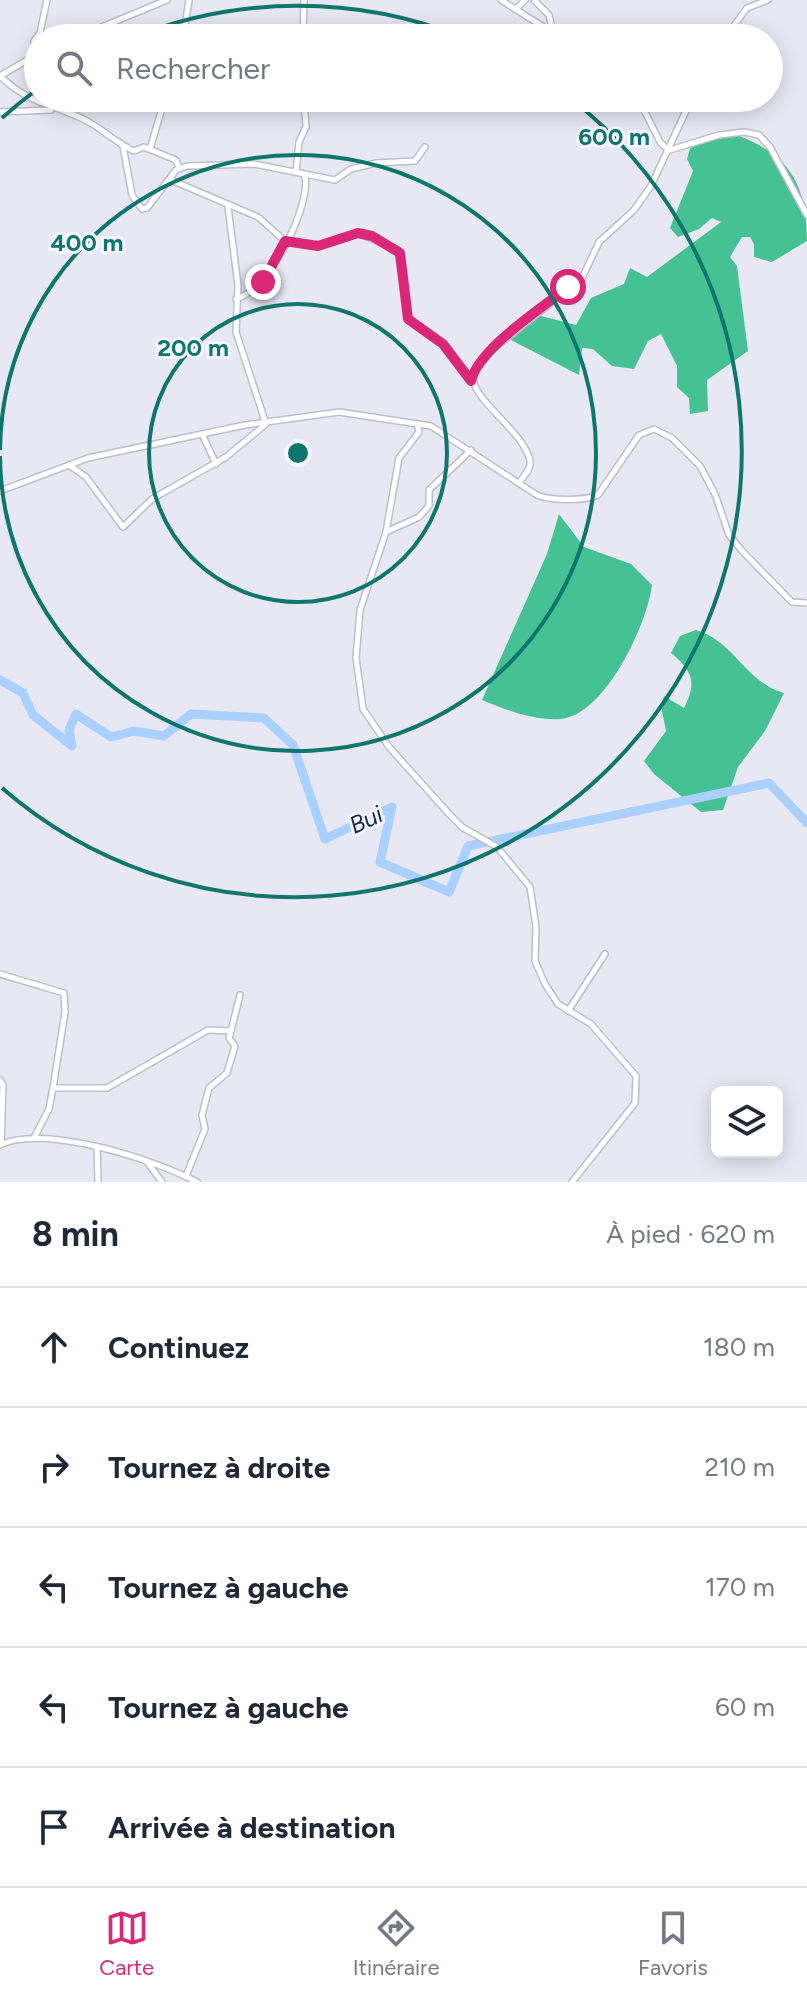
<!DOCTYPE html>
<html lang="fr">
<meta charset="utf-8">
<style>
:root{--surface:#fff;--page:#f6f6f7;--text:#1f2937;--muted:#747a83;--line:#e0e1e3;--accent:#db2777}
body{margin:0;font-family:Figtree,sans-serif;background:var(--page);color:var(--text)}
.controls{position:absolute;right:24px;bottom:24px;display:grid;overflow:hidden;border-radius:12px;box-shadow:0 4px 20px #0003}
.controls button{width:72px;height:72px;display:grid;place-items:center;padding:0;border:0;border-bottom:2px solid var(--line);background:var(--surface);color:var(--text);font:40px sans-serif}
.stop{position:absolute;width:24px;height:24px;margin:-18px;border:6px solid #db2777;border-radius:50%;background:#fff}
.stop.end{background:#db2777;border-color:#fff;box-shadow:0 2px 8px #0008}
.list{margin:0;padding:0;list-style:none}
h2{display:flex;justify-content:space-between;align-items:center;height:104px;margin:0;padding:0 32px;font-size:34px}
h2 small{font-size:26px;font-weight:400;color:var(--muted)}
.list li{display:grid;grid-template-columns:52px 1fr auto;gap:24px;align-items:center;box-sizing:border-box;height:120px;padding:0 32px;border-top:2px solid var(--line)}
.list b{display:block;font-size:30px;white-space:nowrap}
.list em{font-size:26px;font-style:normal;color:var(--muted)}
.icon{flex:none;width:44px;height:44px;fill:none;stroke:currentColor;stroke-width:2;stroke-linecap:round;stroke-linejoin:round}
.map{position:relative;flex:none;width:807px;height:1182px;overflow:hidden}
.search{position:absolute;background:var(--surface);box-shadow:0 4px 20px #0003;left:24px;right:24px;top:24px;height:88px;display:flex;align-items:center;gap:20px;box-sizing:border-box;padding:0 28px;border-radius:44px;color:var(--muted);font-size:30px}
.sheet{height:704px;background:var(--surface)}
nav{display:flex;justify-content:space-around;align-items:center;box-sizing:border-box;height:112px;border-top:2px solid var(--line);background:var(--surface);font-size:22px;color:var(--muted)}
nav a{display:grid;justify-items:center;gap:4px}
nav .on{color:var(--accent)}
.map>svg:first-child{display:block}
.forest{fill:#46c193}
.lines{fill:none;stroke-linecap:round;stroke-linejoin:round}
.river{stroke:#a9d0ff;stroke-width:9}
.minor-casing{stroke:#bebeca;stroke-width:8}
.minor{stroke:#fff;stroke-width:5}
.route{stroke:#db2777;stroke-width:10}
.ring{fill:none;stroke:#0f766e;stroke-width:4}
.labels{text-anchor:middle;stroke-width:6;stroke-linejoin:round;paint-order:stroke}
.water-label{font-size:24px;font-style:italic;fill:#112c49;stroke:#f5f5ff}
.centre{fill:#0f766e;stroke:#f5f5ff;stroke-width:4}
.ring-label{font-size:24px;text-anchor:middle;font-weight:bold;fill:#0f766e;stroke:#f5f5ff;stroke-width:6;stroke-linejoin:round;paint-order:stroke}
</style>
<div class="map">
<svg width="807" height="1182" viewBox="0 0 807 1182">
<rect width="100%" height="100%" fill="#e7e8f4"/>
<g class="forest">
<path d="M 728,132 C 786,151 807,180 807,241 L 772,262 L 754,257 L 754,244 L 750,237 L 742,237 L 730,257 L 737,266 L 748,351 L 707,380 L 708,411 L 690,414 L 689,398 L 677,387 L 677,366 L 661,334 L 648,341 L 634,369 L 612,366 L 593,349 L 582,348 L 579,375 L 501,335 L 537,315 L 576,325 L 591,298 L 624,284 L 630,268 L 647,277 L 721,222 L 712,218 L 699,229 L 678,237 L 670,228 L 693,171 L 687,159 L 691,145 L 709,134 Z"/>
<path d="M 559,514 L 584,547 L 631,564 L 652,585 C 647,624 606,714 561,719 C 535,721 506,710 482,700 L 547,554 Z"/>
<path d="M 696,630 C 734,641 746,683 784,693 L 765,731 L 738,767 L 723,810 L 701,812 L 654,774 L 644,761 L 666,731 L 661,706 L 664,696 L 684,708 C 697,683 693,671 671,653 L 680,636 Z"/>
</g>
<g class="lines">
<path class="river" d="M 0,680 L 23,693 L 33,715 L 72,746 L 69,730 L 76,714 L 111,737 L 134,731 L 164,736 L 191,714 L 264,718 L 293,745 L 325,839 L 392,807 L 380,862 L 449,892 L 468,846 L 769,783 L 807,823"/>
<defs>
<g id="minor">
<path d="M 501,0 L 553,33 L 576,38"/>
<path d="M 534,0 L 549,15 L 553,32"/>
<path d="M 516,9 L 525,0"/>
<path d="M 75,38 L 167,0"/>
<path d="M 183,38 L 189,0"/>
<path d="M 303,38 L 304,0"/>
<path d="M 725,38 L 747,8 L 768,0"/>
<path d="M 36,54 L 34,41 L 40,33 L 47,0"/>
<path d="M 0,76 C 30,105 52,103 85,120 C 103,129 116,143 134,151 L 144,147 L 176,160 L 179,168"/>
<path d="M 0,76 L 37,54"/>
<path d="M 638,98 L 660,142 L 668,150"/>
<path d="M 0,112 L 51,110"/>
<path d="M 123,146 L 132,195 L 142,209 L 147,208 L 176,170 L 187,166 L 254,164 L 335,180 L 351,169 L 376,163 L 415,161 L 425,147"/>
<path d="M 150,149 L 165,98"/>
<path d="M 670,150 L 719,135 L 744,132 L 759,135 L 770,147 L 807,215"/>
<path d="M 296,172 L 299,142 L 306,127 L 304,98"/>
<path d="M 171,180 L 258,217 L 285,241 L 318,246 L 358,233 L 398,250 L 408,319 L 443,344 L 471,381"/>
<path d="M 236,299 C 269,290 311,207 305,176"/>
<path d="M 417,424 L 419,432 L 399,458 L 386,532 L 360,610 L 356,658 L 363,709 L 389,747 L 450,815 L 462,827 L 497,847 L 530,887 L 536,927 L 535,961 L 545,984 L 558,1004 L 591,1024 L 636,1076 L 635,1103 L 572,1182"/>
<path d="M 203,436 L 216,464"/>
<path d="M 69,465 L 86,477 L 123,527 L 152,499 L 226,457 L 266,424 L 236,332 L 238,285 L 228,207"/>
<path d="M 519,483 C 523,477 532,468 530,461 C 525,431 467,398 473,372 L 493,349 L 582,278 L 599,242 L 634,210 L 651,186 L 692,98"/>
<path d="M 0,491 L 88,458 L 245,425 L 339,412 L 431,426 L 537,495 C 551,501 585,501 598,495 L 639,435 L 654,429 L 672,438 L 700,466 L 715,494 L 729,535 L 743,552 L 792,602 L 807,603"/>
<path d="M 386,532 L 419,517 L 429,506 L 429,490 L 471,450"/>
<path d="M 0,974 L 64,993 L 65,1012 L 53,1088"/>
<path d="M 568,1011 L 605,954"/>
<path d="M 0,1080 L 3,1085 L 1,1144"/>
<path d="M 35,1136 L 49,1109 L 53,1088 L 107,1088 L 208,1030 L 231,1031 L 240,995"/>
<path d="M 0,1145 C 45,1124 153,1159 197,1182"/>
<path d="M 97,1147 L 98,1182"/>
<path d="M 147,1162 L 162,1182"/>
<path d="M 186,1176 L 205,1129 L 202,1115 L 209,1088 L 227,1073 L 235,1046 L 229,1038 L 231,1031"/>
</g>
</defs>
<use href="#minor" class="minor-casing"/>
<use href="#minor" class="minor"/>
</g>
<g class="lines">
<path class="route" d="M 263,282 L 285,241 L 318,246 L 358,233 L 372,236 L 400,253 L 408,319 L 443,344 L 471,381 C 478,349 542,308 568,287"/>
</g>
<g class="ring">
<circle cx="298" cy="453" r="149"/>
<path d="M0 450A298 298 0 1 1 0 456"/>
<path d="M2 118A447 447 0 0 1 35 91M134 37A447 447 0 0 1 462 37M570 98A447 447 0 1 1 2 788"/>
</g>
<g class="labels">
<g class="water-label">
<text transform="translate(366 820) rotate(-25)" y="8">Bui</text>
</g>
</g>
<circle cx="298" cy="453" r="12" class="centre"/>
<g class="ring-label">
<text x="614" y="145">600 m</text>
<text x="87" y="251">400 m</text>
<text x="193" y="356">200 m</text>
</g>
</svg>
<div class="controls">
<button><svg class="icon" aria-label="layers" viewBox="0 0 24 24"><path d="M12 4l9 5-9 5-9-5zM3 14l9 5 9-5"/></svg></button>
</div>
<div class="stop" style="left:568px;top:287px"></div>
<div class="stop end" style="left:263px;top:282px"></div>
<div class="search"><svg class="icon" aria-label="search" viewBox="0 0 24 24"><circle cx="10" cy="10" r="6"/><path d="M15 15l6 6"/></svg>Rechercher</div>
</div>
<section class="sheet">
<h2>8 min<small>À pied · 620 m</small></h2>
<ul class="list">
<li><svg class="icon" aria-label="ahead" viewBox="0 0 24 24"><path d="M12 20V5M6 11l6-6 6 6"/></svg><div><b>Continuez</b></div><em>180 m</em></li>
<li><svg class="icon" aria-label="right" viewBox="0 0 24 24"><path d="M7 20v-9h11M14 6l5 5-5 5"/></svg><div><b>Tournez à droite</b></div><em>210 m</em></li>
<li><svg class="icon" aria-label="left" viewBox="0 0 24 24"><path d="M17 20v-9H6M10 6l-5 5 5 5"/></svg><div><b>Tournez à gauche</b></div><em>170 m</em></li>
<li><svg class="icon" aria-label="left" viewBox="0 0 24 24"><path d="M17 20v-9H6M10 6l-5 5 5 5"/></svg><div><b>Tournez à gauche</b></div><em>60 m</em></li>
<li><svg class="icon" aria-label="arrive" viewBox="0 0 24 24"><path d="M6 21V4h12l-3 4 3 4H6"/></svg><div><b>Arrivée à destination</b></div></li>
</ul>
</section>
<nav>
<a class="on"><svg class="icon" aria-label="map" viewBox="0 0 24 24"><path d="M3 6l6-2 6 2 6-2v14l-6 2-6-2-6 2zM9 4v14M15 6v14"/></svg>Carte</a>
<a><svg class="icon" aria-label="directions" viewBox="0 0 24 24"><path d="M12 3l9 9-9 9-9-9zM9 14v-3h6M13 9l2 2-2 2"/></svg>Itinéraire</a>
<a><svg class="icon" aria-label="saved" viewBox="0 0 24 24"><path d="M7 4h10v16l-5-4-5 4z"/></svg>Favoris</a>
</nav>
